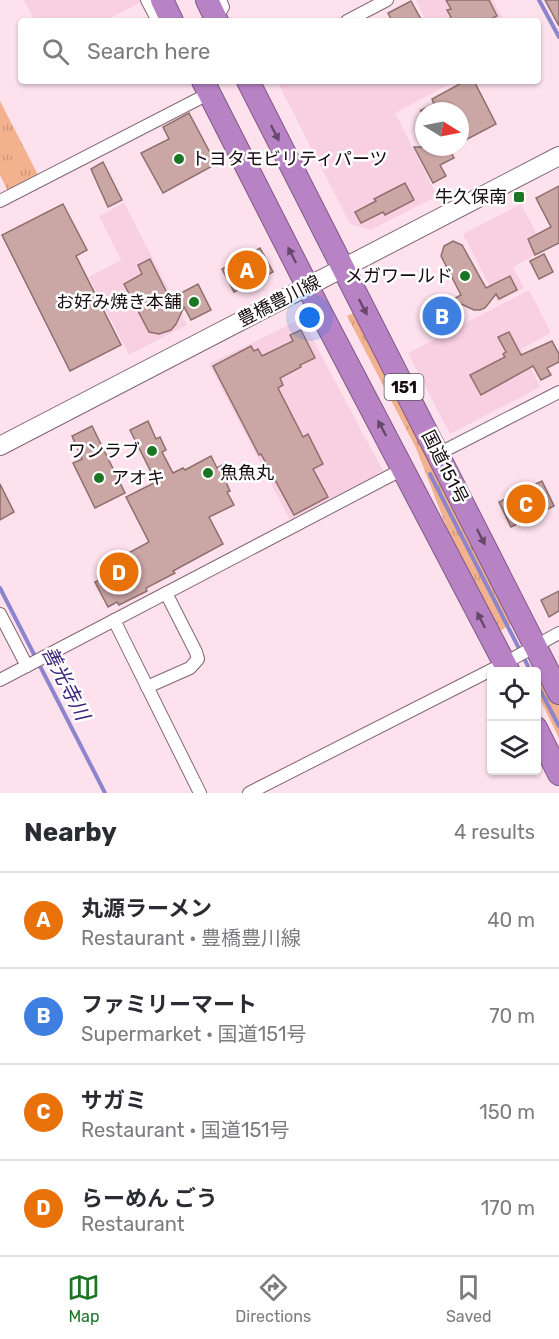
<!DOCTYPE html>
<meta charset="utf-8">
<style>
:root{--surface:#fff;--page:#f2f2f3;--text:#2b2b33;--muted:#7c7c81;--line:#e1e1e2;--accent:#1b7624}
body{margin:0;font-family:Rubik,"Noto Sans JP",sans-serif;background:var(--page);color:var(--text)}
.controls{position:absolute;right:18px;bottom:18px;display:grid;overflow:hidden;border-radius:6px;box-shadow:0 2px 4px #0004}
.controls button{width:54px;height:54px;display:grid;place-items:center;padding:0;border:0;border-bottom:2px solid var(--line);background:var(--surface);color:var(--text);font:30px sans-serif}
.compass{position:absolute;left:415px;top:102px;width:54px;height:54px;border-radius:50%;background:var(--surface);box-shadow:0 2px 4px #0004;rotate:100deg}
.you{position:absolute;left:310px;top:318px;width:21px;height:21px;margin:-15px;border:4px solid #fff;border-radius:50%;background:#1a73e8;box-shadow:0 0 0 9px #1a73e833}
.badge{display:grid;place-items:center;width:39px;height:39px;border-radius:50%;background:var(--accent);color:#fff;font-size:20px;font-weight:700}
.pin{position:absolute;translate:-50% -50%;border:3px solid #fff;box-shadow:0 2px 6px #0006}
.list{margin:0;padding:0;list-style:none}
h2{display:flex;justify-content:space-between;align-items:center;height:78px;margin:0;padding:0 24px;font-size:26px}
h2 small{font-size:20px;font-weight:400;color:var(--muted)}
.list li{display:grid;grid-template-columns:39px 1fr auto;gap:18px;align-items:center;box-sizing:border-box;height:96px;padding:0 24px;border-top:2px solid var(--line)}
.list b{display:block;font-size:22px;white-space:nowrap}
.list p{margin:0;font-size:20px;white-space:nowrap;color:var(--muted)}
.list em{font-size:20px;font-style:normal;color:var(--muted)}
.icon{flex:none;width:33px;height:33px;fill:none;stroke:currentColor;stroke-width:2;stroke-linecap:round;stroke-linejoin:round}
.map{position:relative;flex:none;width:559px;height:793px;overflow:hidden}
.search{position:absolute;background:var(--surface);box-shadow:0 2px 4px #0004;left:18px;right:18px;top:18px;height:66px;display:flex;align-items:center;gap:15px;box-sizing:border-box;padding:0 21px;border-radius:6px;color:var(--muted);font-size:22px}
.sheet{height:462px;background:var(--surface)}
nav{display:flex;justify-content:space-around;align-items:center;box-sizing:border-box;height:84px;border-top:2px solid var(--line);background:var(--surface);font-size:16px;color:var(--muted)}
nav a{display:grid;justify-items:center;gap:3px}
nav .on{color:var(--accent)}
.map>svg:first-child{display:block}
.built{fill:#f9d0e2}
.grass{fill:url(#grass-tufts)}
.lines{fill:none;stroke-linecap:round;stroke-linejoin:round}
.stream{stroke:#8d84ce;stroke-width:4}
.building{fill:#caa6a5;stroke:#8f6e6d;stroke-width:1.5}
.street-casing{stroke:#836673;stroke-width:14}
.secondary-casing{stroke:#836673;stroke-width:20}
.highway-casing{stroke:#7f5986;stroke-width:24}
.street{stroke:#fff;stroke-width:12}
.secondary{stroke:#fff;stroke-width:18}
.highway{stroke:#b883c5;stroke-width:22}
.oneway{fill:#67486b}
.poi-dot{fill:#1b7624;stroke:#fff;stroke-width:2}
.labels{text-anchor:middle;stroke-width:5;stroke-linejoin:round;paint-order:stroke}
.shield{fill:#fff;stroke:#5c5558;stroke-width:1.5}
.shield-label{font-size:16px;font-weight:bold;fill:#160c11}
.poi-label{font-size:18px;fill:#160c11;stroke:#fff;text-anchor:end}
.street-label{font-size:18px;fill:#160c11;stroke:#fff}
.water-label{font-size:20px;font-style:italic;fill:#3c277d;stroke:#fff}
</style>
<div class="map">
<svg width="559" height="793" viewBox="0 0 559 793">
<defs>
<pattern id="grass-tufts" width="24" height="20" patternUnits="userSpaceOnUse" patternTransform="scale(1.5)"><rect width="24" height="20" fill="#f1b28d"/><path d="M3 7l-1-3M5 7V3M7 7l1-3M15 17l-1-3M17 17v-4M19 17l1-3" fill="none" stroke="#ce9879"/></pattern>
</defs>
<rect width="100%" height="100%" fill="#fde1ed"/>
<g class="built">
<path d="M 24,0 L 140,0 L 141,2 L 104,21 L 35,21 Z"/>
<path d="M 416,0 L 493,0 L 504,21 L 426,21 Z"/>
<path d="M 277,81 L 455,81 L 395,113 L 437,196 L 371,230 L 350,224 Z"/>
<path d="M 124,203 L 187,325 L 129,355 L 89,277 L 121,260 L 99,216 Z"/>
<path d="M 521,204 L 545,250 L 513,267 L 524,288 L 498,302 L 463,234 Z"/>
<path d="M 529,290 L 551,333 L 521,349 L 540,387 L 450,434 L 408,353 Z"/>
<path d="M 297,321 L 304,323 L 383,471 L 290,520 L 209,364 Z"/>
</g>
<g class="grass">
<path d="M 0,101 L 38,175 L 8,191 L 0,175 Z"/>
<path d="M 358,311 L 511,624 L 500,631 L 453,544 L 416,448 L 347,316 Z"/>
<path d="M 545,677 L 559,703 L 559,738 L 537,693 L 537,681 Z"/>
</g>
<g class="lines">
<g class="stream">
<path d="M 539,0 L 559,37"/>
<path d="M 430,474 L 531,672"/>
<path d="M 0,588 L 105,793"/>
<path d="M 536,682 L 559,726"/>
</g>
</g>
<g class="building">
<path d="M 446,0 L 489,0 L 497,16 L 487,21 L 453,21 L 447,10 L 451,9 Z"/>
<path d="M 545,0 L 559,0 L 559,26 Z"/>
<path d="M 411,1 L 422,21 L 392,21 L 388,13 Z"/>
<path d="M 465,81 L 474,81 L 496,124 L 460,143 L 460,111 L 420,111 L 434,104 L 432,99 Z"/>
<path d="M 189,113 L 216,164 L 163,193 L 141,153 L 169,139 L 163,127 Z"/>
<path d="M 414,147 L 448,147 L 454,158 L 440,165 L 446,176 L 433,183 Z"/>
<path d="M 103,162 L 122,200 L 108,207 L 91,169 Z"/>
<path d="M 405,183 L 414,200 L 385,215 L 383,212 L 361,223 L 355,212 L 376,201 L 374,199 Z"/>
<path d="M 559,186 L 559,243 L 535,255 L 528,239 L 551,227 L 536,198 Z"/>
<path d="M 63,204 L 87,250 L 76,256 L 121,345 L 70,371 L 2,235 Z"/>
<path d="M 453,241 L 462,245 L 486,288 L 510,276 L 517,290 L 499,299 L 496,294 L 485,308 L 480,310 L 474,310 L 452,300 L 461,295 L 441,256 L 444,246 Z"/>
<path d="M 260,248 L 273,272 L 234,292 L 222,269 Z"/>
<path d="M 544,254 L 553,272 L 539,279 L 530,261 Z"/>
<path d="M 150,259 L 170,299 L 198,284 L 211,310 L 191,320 L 184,307 L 176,324 L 171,330 L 159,334 L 149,332 L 124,284 L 142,274 L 138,265 Z"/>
<path d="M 452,300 L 460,317 L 432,332 L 424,315 Z"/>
<path d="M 301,330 L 315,358 L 300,365 L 301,367 L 280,378 L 283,385 L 278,388 L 303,437 L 308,434 L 323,464 L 313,469 L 328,497 L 294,515 L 261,454 L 259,455 L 213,366 L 251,346 L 254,351 L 258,349 L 262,356 L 293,341 L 290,335 Z"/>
<path d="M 509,332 L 521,355 L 552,341 L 559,354 L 559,362 L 547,368 L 551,375 L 541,380 L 533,366 L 481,395 L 470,375 L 505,357 L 503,354 L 506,352 L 498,337 Z"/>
<path d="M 148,421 L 156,439 L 160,437 L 166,450 L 162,452 L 173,473 L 183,468 L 185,470 L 211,456 L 217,468 L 222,465 L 229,478 L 225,480 L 230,491 L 227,492 L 234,505 L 209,517 L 223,544 L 173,571 L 175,573 L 146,588 L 147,591 L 119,605 L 117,602 L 108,607 L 95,582 L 113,573 L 108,564 L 149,542 L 126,497 L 156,482 L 130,430 Z"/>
<path d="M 92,426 L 125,493 L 95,508 L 73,463 L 82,459 L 72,436 Z"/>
<path d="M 542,481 L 554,506 L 511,527 L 499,502 L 513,495 L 511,491 L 525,484 L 527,488 Z"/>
<path d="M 0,484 L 14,512 L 0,520 Z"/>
<path d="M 559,591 L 559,611 L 549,617 L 541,600 Z"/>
</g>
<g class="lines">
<defs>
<g id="street">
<path d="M 147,0 L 158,21"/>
<path d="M 216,18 L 223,7 L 220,0"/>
<path d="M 347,21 L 387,0"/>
<path d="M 0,201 L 210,93"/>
<path d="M 438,454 L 559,392"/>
<path d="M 0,614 L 27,666"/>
<path d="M 114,620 L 200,793"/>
<path d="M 0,680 L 403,469"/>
<path d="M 147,687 L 190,668 L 198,659 L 196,652 L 166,593"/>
<path d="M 249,793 L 505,663 L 559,633"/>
</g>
<path id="secondary" d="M 0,446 L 559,156"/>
<g id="highway">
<path d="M 162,0 L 172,21"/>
<path d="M 207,0 L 217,21"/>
<path d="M 203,81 L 321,313 L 509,672"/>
<path d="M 248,81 L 559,693"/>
<path d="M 536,728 L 559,774"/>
</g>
</defs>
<use href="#street" class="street-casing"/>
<use href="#secondary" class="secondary-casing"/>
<use href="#highway" class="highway-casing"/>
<use href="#street" class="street"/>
<use href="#secondary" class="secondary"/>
<use href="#highway" class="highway"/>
</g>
<defs><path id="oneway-solid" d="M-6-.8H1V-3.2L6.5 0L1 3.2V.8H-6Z" transform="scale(1.5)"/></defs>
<g class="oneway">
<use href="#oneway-solid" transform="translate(275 133) rotate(63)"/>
<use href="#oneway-solid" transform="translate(292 255) rotate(-117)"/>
<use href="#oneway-solid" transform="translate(363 307) rotate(63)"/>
<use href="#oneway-solid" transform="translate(382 428) rotate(-118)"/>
<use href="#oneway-solid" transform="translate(481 537) rotate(63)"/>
<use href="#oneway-solid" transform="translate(481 620) rotate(-117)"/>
</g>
<g class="poi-dot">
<circle cx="179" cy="159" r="6"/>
<rect x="513" y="191" width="12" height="12" rx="3"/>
<circle cx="465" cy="276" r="6"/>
<circle cx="194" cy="302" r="6"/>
<circle cx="152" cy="451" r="6"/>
<circle cx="208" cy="473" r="6"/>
<circle cx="99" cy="478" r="6"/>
</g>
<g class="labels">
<rect class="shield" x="384.5" y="374" width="39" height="26" rx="4.5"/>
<g class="shield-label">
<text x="404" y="393">151</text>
</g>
<g class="poi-label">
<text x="191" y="165" text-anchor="start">トヨタモビリティパーツ</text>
<text x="507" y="203">牛久保南</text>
<text x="453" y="282">メガワールド</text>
<text x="182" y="308">お好み焼き本舗</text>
<text x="140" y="457">ワンラブ</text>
<text x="220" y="479" text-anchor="start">魚魚丸</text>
<text x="111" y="484" text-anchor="start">アオキ</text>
</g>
<g class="street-label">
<text transform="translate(279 301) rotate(-27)" y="6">豊橋豊川線</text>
<text transform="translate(445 467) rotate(63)" y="6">国道151号</text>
</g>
<g class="water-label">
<text transform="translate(66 683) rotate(63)" y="7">善光寺川</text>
</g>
</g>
</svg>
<div class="controls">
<button><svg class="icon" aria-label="locate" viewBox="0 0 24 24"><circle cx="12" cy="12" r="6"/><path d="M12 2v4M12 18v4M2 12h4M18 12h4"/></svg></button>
<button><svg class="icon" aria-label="layers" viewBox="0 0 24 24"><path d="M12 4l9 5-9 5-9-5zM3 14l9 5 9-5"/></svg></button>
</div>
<svg class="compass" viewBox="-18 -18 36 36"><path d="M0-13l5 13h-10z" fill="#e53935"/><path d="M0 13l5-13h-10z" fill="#7c7c81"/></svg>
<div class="you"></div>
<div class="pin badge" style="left:247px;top:270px;background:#e8710a">A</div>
<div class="pin badge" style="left:442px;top:316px;background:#3f7fe0">B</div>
<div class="pin badge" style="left:526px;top:504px;background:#e8710a">C</div>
<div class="pin badge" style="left:119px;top:572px;background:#e8710a">D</div>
<div class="search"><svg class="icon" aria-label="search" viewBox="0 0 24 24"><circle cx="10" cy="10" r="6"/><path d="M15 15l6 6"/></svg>Search here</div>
</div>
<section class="sheet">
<h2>Nearby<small>4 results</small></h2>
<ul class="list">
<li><span class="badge" style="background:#e8710a">A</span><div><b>丸源ラーメン</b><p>Restaurant · 豊橋豊川線</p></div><em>40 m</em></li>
<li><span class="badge" style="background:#3f7fe0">B</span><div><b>ファミリーマート</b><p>Supermarket · 国道151号</p></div><em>70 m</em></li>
<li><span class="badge" style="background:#e8710a">C</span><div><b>サガミ</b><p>Restaurant · 国道151号</p></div><em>150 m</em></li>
<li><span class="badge" style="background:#e8710a">D</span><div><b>らーめん ごう</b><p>Restaurant</p></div><em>170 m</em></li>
</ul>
</section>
<nav>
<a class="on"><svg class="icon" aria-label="map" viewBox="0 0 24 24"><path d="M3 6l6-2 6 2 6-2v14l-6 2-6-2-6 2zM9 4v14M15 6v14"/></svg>Map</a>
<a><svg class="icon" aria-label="directions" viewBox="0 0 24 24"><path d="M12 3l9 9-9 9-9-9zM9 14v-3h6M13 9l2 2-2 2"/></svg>Directions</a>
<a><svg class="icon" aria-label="saved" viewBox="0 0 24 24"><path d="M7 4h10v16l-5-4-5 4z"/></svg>Saved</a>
</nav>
